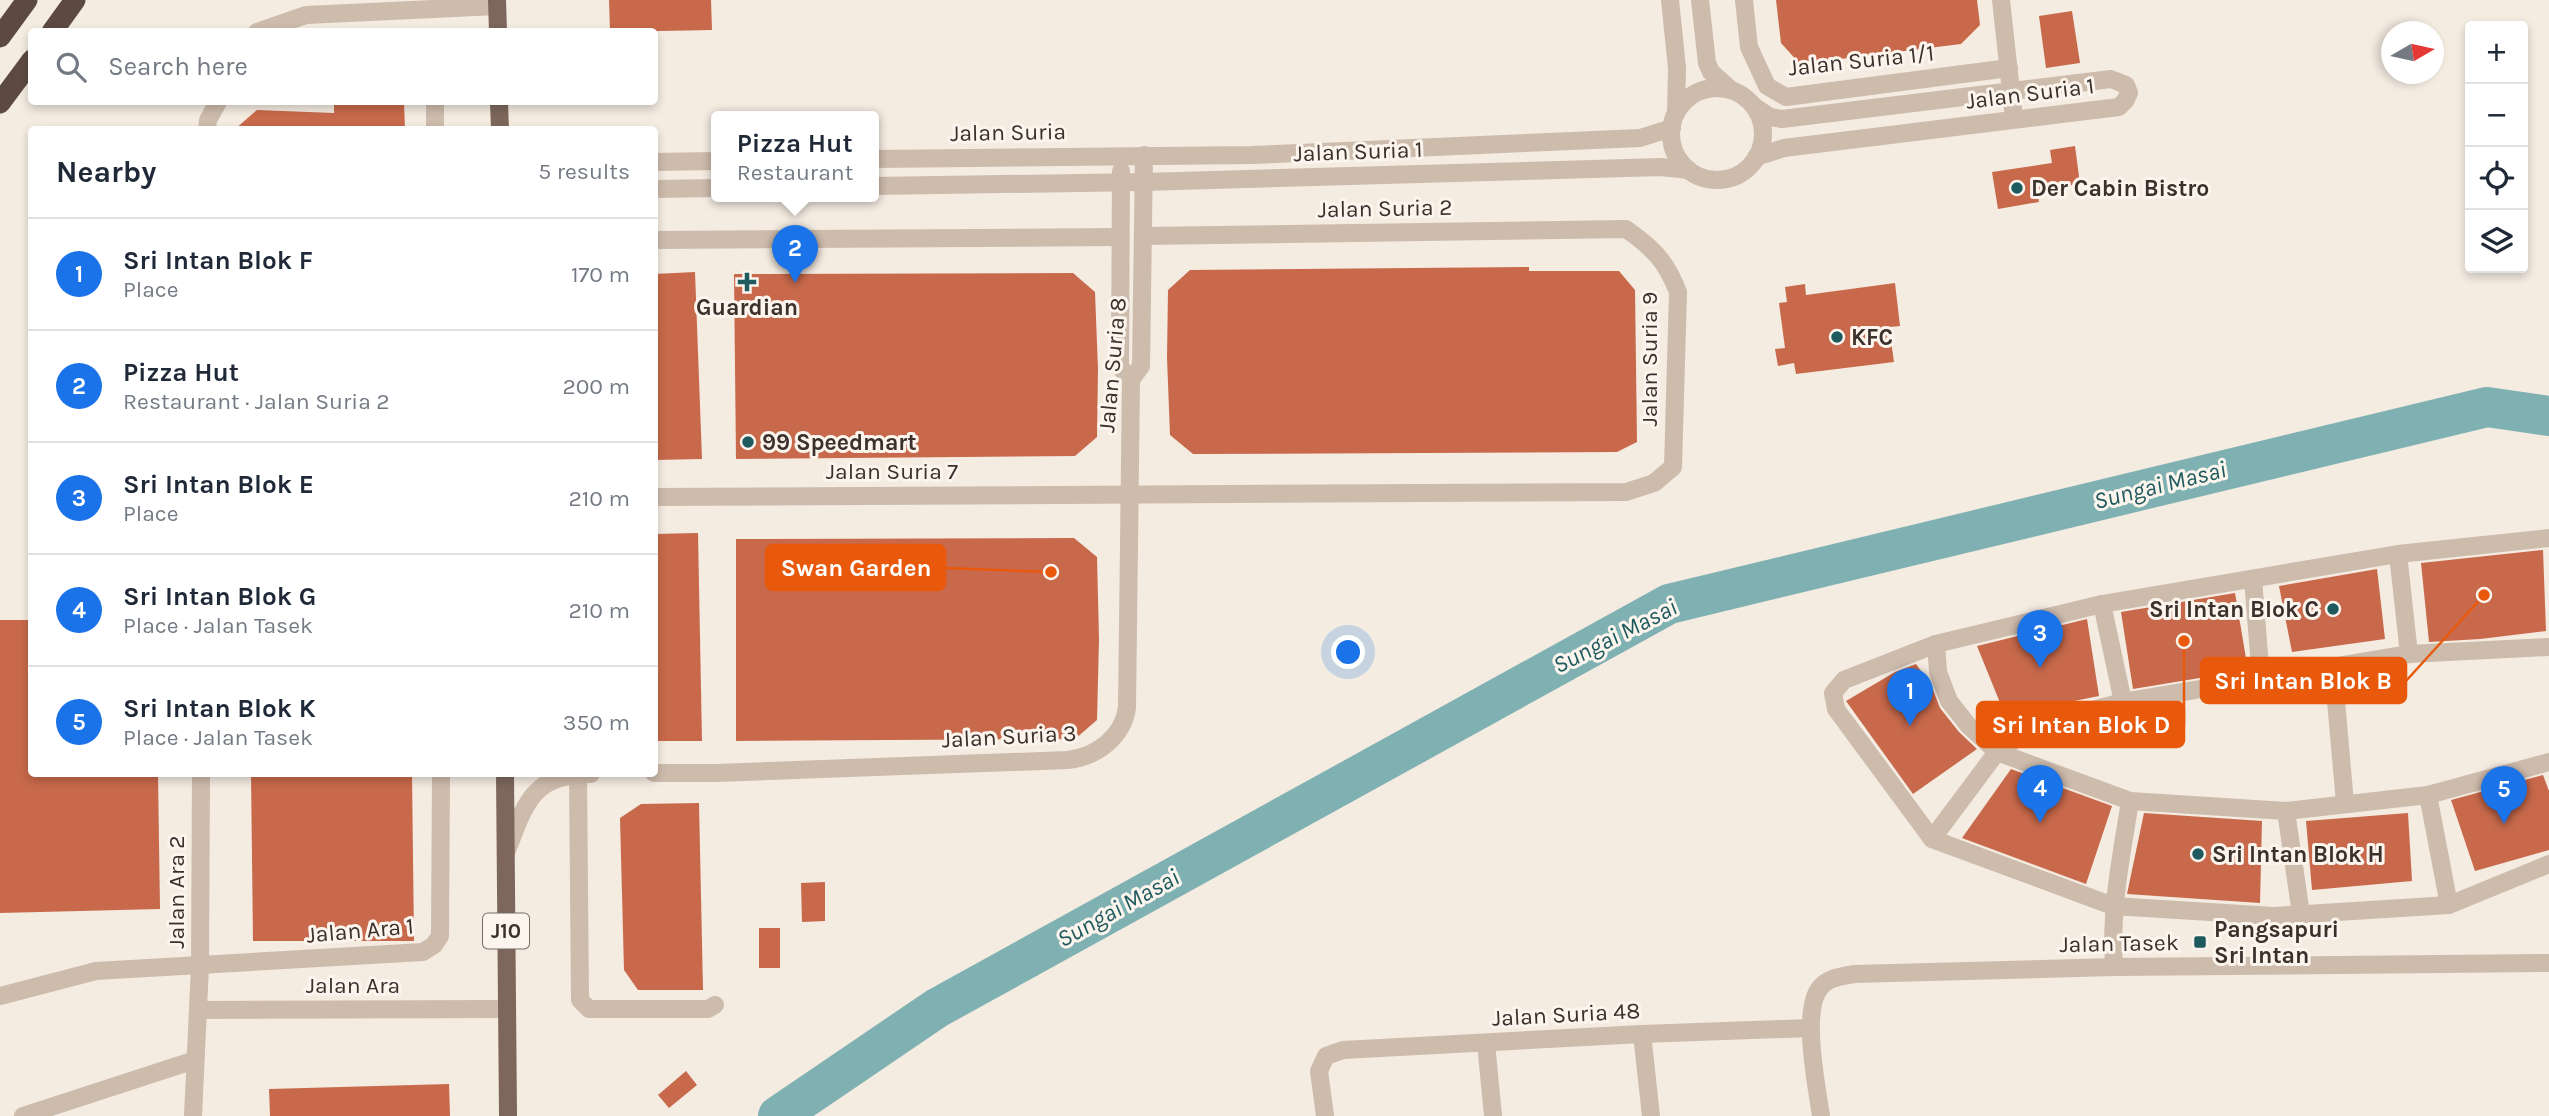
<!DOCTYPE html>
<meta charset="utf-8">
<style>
:root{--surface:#fff;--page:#f6f6f7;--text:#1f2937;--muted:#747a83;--line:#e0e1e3;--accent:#1a73e8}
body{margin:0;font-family:Karla,sans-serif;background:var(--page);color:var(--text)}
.controls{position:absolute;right:21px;top:21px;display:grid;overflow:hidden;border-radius:7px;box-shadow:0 4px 10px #0003}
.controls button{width:63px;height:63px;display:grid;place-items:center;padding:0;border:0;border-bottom:2px solid var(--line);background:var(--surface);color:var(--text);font:35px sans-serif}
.compass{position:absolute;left:2381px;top:21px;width:63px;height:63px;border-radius:50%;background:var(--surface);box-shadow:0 4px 10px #0003;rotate:81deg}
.you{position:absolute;left:1349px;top:653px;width:24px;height:24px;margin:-18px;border:5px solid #fff;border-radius:50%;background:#1a73e8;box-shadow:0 0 0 10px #1a73e833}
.badge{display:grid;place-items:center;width:46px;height:46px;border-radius:50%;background:var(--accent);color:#fff;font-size:23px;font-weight:700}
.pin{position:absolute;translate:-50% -58px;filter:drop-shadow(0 2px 4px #0008)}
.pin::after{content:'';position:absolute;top:37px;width:24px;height:21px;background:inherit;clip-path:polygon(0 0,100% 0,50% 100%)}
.popup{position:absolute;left:711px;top:111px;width:168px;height:91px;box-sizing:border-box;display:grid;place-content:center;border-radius:7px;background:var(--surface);filter:drop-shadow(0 2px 5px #0005);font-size:23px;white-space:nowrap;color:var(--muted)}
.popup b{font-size:26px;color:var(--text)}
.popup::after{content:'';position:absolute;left:50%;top:100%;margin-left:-14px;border:14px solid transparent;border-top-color:var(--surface)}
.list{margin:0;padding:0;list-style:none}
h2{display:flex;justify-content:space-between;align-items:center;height:91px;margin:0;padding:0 28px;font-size:30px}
h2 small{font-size:23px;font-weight:400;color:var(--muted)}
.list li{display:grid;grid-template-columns:46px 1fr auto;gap:21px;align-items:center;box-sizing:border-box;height:112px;padding:0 28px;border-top:2px solid var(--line)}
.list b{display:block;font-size:26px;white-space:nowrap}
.list p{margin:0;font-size:23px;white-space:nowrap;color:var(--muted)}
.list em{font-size:23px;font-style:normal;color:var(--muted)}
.icon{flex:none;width:38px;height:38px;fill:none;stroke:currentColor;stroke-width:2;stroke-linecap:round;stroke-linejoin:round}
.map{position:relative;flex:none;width:2549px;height:1116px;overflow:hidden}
.search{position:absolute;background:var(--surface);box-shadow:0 4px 10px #0003;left:28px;top:28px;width:630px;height:77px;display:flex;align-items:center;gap:18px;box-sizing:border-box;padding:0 24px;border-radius:7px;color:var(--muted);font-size:26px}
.panel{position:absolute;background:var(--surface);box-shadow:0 4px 10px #0003;left:28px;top:126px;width:630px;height:651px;border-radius:7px}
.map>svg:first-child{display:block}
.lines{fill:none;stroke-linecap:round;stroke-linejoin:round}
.river{stroke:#7fb0b2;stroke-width:40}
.building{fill:#c8694b}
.street{stroke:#cdbbac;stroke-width:18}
.primary{stroke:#7d675c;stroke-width:18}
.highway{stroke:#5c4a42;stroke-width:21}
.poi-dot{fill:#1f5a5e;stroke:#fbf5ee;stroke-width:2.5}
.labels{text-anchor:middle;stroke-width:6;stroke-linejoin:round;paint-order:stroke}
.shield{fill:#fbf5ee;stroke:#756b66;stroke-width:2}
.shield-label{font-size:21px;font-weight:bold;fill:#3b302b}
.street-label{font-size:23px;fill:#3b302b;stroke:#fbf5ee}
.poi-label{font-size:23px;font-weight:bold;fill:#3b302b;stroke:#fbf5ee;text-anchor:start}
.water-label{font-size:24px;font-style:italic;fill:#1f5a5e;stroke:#fbf5ee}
.leader{fill:none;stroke:#e8590c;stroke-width:2.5}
.callout-dot{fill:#e8590c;stroke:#fbf5ee;stroke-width:2.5}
.callout{fill:#e8590c;stroke:#e8590c;stroke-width:2.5}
.callout-label{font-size:24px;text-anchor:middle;font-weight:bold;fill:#fff}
</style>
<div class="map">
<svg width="2549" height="1116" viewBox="0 0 2549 1116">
<rect width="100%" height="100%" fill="#f4ebe1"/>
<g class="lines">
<path class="river" d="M 778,1116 L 937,1008 L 1669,604 L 2487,407 L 2549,416"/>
</g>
<g class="building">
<path d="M 609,0 L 711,0 L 712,30 L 610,32 Z"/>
<path d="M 1776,0 L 1977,0 L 1980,25 L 1961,44 L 1800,64 L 1781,43 Z"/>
<path d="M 2072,11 L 2080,63 L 2046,68 L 2039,16 Z"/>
<path d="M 334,102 L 404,102 L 405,130 L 234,130 L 257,110 L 334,113 Z"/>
<path d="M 2075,146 L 2080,184 L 2037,190 L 2039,202 L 1998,209 L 1992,172 L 2052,163 L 2050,150 Z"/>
<path d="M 1529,267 L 1529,271 L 1619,271 L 1635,290 L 1637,442 L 1617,452 L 1193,454 L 1170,435 L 1167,358 L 1168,290 L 1190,270 Z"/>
<path d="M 695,272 L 702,459 L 654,460 L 654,274 Z"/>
<path d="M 1073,273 L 1095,292 L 1098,369 L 1097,437 L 1075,456 L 736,459 L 734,274 Z"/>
<path d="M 1895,283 L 1900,326 L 1889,327 L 1894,362 L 1796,374 L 1794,363 L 1778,366 L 1775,349 L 1785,348 L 1779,303 L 1787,302 L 1785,287 L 1805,284 L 1806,295 Z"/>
<path d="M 698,533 L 702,741 L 654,741 L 654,534 Z"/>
<path d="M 1074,538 L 1097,557 L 1099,639 L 1097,720 L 1075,739 L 736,741 L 736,539 Z"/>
<path d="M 2543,550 L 2546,631 L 2480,639 L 2429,642 L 2421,563 Z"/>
<path d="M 2377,569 L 2385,639 L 2292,652 L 2279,586 Z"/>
<path d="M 2235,593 L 2248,670 L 2133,689 L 2121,612 Z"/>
<path d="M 2087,619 L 2099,696 L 2005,715 L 1977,646 Z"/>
<path d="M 0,620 L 32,620 L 32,774 L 158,774 L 160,909 L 0,913 Z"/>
<path d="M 1916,664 L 1931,685 L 1940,708 L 1959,732 L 1977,749 L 1913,794 L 1846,701 L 1895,672 Z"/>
<path d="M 2011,769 L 2112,806 L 2086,884 L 1962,838 Z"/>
<path d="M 251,774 L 412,774 L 414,941 L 253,941 Z"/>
<path d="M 2543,775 L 2549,791 L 2549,850 L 2475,871 L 2451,800 Z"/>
<path d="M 699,803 L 703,990 L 638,990 L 624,970 L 620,818 L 641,804 Z"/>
<path d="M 2144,813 L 2262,821 L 2260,903 L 2127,894 Z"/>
<path d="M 2408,813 L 2412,881 L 2312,890 L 2306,821 Z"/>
<path d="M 825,882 L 825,921 L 802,922 L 801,883 Z"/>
<rect x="759" y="928" width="21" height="40"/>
<path d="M 686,1071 L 697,1085 L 669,1108 L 658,1095 Z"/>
<path d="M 449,1084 L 450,1116 L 270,1116 L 269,1089 Z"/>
</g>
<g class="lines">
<g class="street">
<path d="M 1670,0 L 1677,68 L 1676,113"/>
<path d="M 1700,0 L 1707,63 L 1711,72 L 1730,89"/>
<path d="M 1744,0 L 1749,47 L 1767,86 L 1786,97 L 2009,68"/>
<path d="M 2001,0 L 2014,119"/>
<path d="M 257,32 L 306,15 L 497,6"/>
<circle cx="1717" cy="134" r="46"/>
<path d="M 435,102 L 435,130"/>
<path d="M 1755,107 L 1770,117 L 1782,119 L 2111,79 L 2126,85 L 2129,93 L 2125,101 L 2119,107 L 1784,148 L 1756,157"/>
<path d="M 207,130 L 208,120 L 218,102"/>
<path d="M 874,159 L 1253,155 L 1640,138 L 1672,128"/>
<path d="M 654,162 L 716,161"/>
<path d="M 1121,171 L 1120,367 L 1131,380"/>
<path d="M 874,186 L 1144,182 L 1661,167 L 1689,170"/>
<path d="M 654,189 L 716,188"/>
<path d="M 654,240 L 1120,237"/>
<path d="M 654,497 L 1626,492 L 1654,483 L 1673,467 L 1678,292 C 1666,261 1653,248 1626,229 L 1144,236"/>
<path d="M 2549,538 L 2398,554 L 2102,604 L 1936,644 L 1844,680 L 1833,693 L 1836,709 L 1932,839 L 2113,906 L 2274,916 L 2449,905 L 2549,864"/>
<path d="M 2398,554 L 2409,654"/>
<path d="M 2253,579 L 2261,679"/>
<path d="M 2102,604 L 2123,702"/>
<path d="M 1936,644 L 1938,672 L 1949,701 L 1968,725 L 1997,752 L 2130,801 L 2286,811 L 2428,795 L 2549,762"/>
<path d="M 2333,667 L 2345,803"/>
<path d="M 654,773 L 717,773 L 1068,760 C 1096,757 1123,737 1127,708 L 1131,380 L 1141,366 L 1144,155"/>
<path d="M 578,774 L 580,1000 L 589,1009 L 708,1009 L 715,1005"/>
<path d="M 2428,795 L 2449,905"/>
<path d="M 2286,811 L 2301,914"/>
<path d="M 1932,839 L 1997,752 L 2038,724 L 2123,702 L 2409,654 L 2549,647"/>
<path d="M 506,853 C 525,805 531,774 591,774"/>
<path d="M 2114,967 C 2110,909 2121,859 2130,801"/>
<path d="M 0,996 L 96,971 L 423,952 L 434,945 L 440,936 L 441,774"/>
<path d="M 199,1010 L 507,1009"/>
<path d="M 1642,1034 L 1651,1116"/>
<path d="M 1486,1043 L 1493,1116"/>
<path d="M 23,1116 L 195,1060"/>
<path d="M 193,1116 L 200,966 L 201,774"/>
<path d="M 1325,1116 L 1319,1071 L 1326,1056 L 1343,1050 L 1642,1034 L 1810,1028"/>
<path d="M 1821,1116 C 1817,1088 1801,1010 1820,988 C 1827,978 1842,976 1854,974 L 2114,967 L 2549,963"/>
</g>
<g class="primary">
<path d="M 497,0 L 498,32"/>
<path d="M 499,102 L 500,130"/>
<path d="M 505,774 L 508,1116"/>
</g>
<g class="highway">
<path d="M 52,32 L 75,0"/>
<path d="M 0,37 L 27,0"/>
<path d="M 0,103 L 32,60"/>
</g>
</g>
<g class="poi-dot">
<circle cx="2017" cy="188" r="7"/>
<path d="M743.5 271.5h7v7h7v7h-7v7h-7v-7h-7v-7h7z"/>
<circle cx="1837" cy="337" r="7"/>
<circle cx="748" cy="442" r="7"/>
<circle cx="2333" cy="609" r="7"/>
<circle cx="2198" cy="854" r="7"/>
<rect x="2193" y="935" width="14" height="14" rx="3.5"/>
</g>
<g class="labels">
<rect class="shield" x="483" y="913.5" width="46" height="35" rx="5"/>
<g class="shield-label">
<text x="506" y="938">J10</text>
</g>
<g class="street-label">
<text transform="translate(1861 60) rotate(-6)" y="8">Jalan Suria 1/1</text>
<text transform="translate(2030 93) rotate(-7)" y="8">Jalan Suria 1</text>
<text transform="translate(1008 132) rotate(-1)" y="8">Jalan Suria</text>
<text transform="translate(1358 151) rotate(-2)" y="8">Jalan Suria 1</text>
<text transform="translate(1385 208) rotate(-1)" y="8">Jalan Suria 2</text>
<text transform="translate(1649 359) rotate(-90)" y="8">Jalan Suria 9</text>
<text transform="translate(1112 365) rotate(-85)" y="8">Jalan Suria 8</text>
<text x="892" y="479">Jalan Suria 7</text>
<text transform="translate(1009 736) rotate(-3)" y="8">Jalan Suria 3</text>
<text transform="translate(176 892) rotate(-90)" y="8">Jalan Ara 2</text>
<text transform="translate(360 930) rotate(-5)" y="8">Jalan Ara 1</text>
<text transform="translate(2119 943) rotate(-1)" y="8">Jalan Tasek</text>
<text x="353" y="993">Jalan Ara</text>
<text transform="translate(1566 1014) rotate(-3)" y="8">Jalan Suria 48</text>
</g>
<g class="poi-label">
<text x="2031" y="196">Der Cabin Bistro</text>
<text x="747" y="315" text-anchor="middle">Guardian</text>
<text x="1851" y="345">KFC</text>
<text x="762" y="450">99 Speedmart</text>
<text x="2319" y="617" text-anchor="end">Sri Intan Blok C</text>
<text x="2212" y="862">Sri Intan Blok H</text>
<text x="2214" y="937">Pangsapuri<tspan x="2214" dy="26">Sri Intan</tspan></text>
</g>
<g class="water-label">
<text transform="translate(2160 485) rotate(-14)" y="8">Sungai Masai</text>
<text transform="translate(1615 636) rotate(-27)" y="8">Sungai Masai</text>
<text transform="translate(1118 908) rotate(-29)" y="8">Sungai Masai</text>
</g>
</g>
<path class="leader" d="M1051 572L945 568M2484 595L2406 681M2184 641L2184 725"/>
<g class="callout-dot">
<circle cx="1051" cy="572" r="7"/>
<circle cx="2484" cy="595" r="7"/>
<circle cx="2184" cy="641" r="7"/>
</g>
<g class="callout">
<rect x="766" y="545" width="179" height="45" rx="7"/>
<rect x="2201" y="658" width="205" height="45" rx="7"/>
<rect x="1977" y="702" width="207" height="45" rx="7"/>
</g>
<g class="callout-label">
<text x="856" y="576">Swan Garden</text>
<text x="2303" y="689">Sri Intan Blok B</text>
<text x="2081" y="733">Sri Intan Blok D</text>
</g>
</svg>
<div class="controls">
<button>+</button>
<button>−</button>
<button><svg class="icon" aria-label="locate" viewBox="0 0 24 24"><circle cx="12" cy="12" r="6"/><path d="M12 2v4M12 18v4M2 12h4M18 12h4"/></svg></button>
<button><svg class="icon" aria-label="layers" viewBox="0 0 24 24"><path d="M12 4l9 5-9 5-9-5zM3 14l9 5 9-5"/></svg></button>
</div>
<svg class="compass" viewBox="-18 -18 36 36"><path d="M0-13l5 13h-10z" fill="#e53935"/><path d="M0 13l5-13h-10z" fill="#747a83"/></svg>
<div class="you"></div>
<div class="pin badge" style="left:1910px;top:726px">1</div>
<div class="pin badge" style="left:795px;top:283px">2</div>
<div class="popup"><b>Pizza Hut</b>Restaurant</div>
<div class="pin badge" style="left:2040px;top:668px">3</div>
<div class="pin badge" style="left:2040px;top:823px">4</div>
<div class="pin badge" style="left:2504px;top:824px">5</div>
<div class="search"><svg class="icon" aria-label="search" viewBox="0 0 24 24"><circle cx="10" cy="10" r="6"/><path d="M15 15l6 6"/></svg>Search here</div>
<section class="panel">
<h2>Nearby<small>5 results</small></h2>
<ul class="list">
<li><span class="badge">1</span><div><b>Sri Intan Blok F</b><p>Place</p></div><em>170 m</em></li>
<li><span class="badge">2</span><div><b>Pizza Hut</b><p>Restaurant · Jalan Suria 2</p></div><em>200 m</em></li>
<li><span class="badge">3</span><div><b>Sri Intan Blok E</b><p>Place</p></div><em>210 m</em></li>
<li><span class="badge">4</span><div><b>Sri Intan Blok G</b><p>Place · Jalan Tasek</p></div><em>210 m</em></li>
<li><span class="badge">5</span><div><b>Sri Intan Blok K</b><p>Place · Jalan Tasek</p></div><em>350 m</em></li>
</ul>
</section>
</div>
